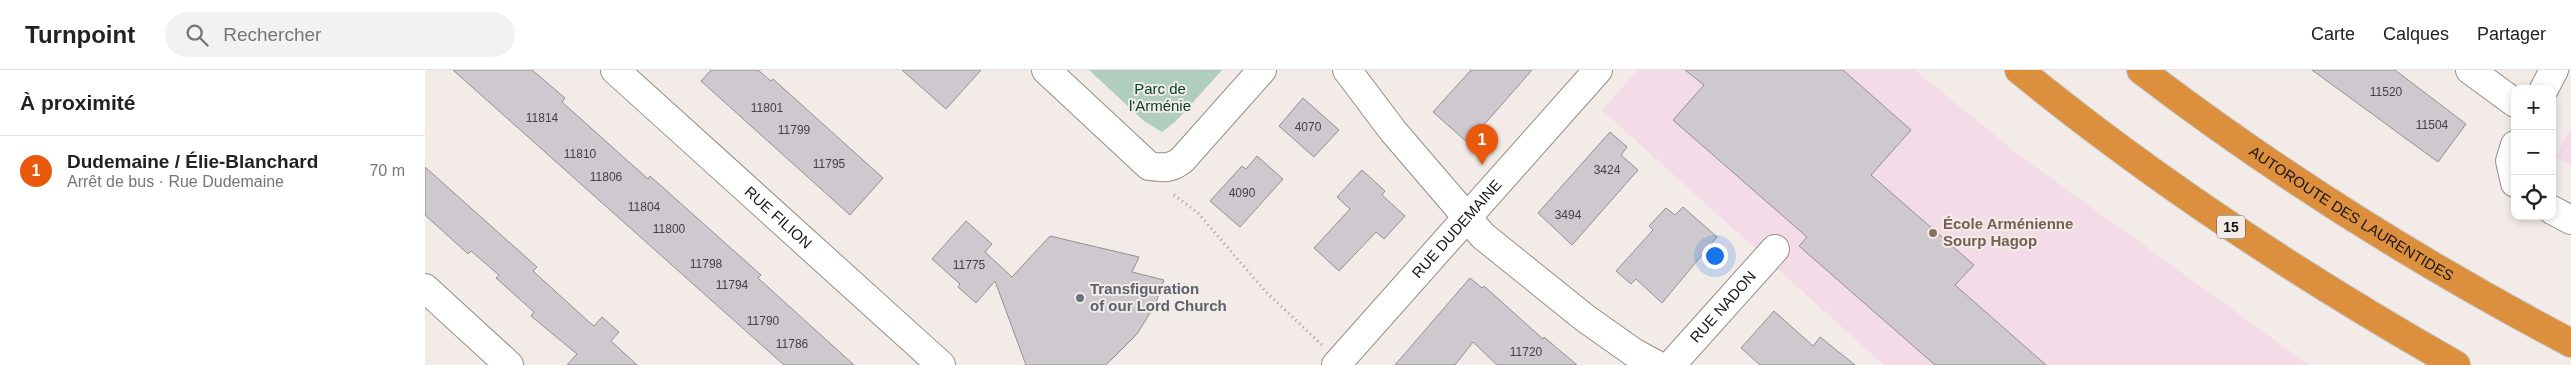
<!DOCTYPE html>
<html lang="fr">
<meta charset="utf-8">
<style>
:root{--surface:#fff;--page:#f2f2f2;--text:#222;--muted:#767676;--line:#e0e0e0;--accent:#ea580c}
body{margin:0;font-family:Helvetica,sans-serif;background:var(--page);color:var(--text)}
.controls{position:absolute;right:15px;top:15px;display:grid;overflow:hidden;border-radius:10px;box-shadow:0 2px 8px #0003}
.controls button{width:45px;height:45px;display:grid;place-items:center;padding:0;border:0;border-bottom:1px solid var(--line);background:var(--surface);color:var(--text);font:25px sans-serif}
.you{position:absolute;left:1289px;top:185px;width:18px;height:18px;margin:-12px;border:4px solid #fff;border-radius:50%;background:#1a73e8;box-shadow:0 0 0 8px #1a73e833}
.badge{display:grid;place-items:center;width:32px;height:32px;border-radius:50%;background:var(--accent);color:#fff;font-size:16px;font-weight:700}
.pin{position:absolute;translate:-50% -41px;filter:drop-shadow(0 1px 2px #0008)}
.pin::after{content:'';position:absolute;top:26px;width:18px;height:15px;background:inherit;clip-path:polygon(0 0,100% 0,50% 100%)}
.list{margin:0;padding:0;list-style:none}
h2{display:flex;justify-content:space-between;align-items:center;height:65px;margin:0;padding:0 20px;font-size:21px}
h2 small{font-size:16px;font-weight:400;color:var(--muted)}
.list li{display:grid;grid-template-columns:32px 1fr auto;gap:15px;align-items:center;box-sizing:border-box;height:70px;padding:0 20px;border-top:1px solid var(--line)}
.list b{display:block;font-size:19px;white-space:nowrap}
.list p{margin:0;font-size:16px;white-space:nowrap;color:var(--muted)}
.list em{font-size:16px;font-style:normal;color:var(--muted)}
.icon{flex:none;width:28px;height:28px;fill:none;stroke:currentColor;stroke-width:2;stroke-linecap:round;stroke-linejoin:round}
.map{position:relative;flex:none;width:2146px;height:295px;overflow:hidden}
header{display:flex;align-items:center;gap:30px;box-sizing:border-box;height:70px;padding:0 25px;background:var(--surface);border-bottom:1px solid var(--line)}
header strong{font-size:24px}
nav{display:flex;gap:28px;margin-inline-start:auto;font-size:18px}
.search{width:350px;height:45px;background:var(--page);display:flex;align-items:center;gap:12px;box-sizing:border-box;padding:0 18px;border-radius:28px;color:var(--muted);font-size:19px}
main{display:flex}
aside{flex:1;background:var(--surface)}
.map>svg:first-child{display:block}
.education{fill:#f3dbe7}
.green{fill:#b0cebd}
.building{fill:#cdc9cf;stroke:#939095}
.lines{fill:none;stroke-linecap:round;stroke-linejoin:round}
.minor-casing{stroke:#948e8a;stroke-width:30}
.tertiary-casing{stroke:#948e8a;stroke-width:30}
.motorway-casing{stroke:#c7c7c6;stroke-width:30}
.path{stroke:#a09a97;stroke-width:3;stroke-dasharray:1 4;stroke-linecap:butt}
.minor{stroke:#fff;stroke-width:28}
.tertiary{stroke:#fff;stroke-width:28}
.motorway{stroke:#dc8f3c;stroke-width:28}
.education-dot{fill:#8d6e63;stroke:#f2ebe7;stroke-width:2}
.worship-dot{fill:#6b7280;stroke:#f2ebe7;stroke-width:2}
.labels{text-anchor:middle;stroke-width:4;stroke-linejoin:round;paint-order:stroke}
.number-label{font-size:12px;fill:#444242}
.shield{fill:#f2ebe7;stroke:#595553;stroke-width:1}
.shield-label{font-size:14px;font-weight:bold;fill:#171513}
.park-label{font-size:15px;fill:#023e26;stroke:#f2ebe7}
.street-label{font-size:15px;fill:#171513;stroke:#f2ebe7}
.education-label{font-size:15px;font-weight:bold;fill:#785e54;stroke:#f2ebe7;text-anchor:start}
.worship-label{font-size:15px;font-weight:bold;fill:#5b616d;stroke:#f2ebe7;text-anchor:start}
</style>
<header>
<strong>Turnpoint</strong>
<div class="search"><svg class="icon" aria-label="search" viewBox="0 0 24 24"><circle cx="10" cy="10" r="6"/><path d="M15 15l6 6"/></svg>Rechercher</div>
<nav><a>Carte</a><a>Calques</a><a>Partager</a></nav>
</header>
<main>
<aside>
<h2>À proximité<small></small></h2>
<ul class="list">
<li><span class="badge">1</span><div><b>Dudemaine / Élie-Blanchard</b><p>Arrêt de bus · Rue Dudemaine</p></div><em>70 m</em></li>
</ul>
</aside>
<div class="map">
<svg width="2146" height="295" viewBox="0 0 2146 295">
<rect width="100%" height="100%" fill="#f2ebe7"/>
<g class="education">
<path d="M 1213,0 L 1490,0 L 1590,82 L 1884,295 L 1459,295 L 1177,40 Z"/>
<path d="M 2146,58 L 2146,95 L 2130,87 Z"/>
</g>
<path class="green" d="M 664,0 L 797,0 L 751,51 L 737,62 L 719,51 Z"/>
<g class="building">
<path d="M 28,0 L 107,0 L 140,28 L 137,32 L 185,75 L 223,109 L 225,106 L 336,205 L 333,208 L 429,295 L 359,295 Z"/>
<path d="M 286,0 L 333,0 L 346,11 L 348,9 L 458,108 L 425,145 L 276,11 Z"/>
<path d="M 477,0 L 556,0 L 521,39 Z"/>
<path d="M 1046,0 L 1107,0 L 1043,73 L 1008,42 Z"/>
<path d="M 1260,0 L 1418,0 L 1486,60 L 1446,105 L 1549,195 L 1530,215 L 1621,295 L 1510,295 L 1374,176 L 1382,167 L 1248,50 L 1279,15 Z"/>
<path d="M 1887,0 L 1970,0 L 2041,54 L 2013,92 Z"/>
<path d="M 878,28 L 914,60 L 889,87 L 854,56 Z"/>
<path d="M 1185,62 L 1202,77 L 1196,85 L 1213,100 L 1147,175 L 1113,143 Z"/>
<path d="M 832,86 L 858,109 L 815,157 L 785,131 L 817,96 L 821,99 Z"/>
<path d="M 0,97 L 112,197 L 108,201 L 164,252 L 169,256 L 177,247 L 194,262 L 186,271 L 212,295 L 142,295 L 152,284 L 106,246 L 109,242 L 71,208 L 74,205 L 46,181 L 43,184 L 0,145 Z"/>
<path d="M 937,100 L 960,121 L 957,125 L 980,146 L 959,169 L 951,162 L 914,201 L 889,178 L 925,139 L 912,127 Z"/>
<path d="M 1258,137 L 1292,167 L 1237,233 L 1211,209 L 1206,214 L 1191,201 L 1228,160 L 1224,156 L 1241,138 L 1250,145 Z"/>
<path d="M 541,151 L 567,174 L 560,182 L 587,207 L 625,166 L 714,187 L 707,202 L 739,210 L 730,235 L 712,264 L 681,295 L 601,295 L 570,211 L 551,233 L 533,217 L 535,214 L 507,189 Z"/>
<path d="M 1045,208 L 1057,218 L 1059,216 L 1118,269 L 1119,267 L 1152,295 L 1072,295 L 1048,272 L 1030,295 L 970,295 Z"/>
<path d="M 1349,241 L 1388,276 L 1395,267 L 1430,295 L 1335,295 L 1316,278 Z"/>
</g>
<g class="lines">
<defs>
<g id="minor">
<path id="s1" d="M 190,0 L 516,295"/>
<path d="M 621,0 L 724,96 C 738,98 746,99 757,90 L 837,0"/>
<path d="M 922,0 L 968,61 L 1058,166 L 1160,248 L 1208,282 L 1232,295"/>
<path d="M 2045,0 L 2090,33"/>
<path d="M 2119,19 L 2129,0"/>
<path d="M 2090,75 L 2085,91 L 2090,113"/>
<path d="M 2127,140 L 2146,150"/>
<path d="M 0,218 L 84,295"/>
<path id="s2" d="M 1246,295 L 1350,179"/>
</g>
<g id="tertiary">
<path id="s3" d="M 911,295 L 1173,0"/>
</g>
<g id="motorway">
<path d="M 1594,0 C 1730,111 1878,208 2031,295"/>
<path id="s4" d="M 1716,0 C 1851,103 1996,194 2146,273"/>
</g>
</defs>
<use href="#minor" class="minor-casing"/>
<use href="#tertiary" class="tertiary-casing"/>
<use href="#motorway" class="motorway-casing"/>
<path class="path" d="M 749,125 L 773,143 L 840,221 L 897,275"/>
<use href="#minor" class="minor"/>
<use href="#tertiary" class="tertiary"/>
<use href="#motorway" class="motorway"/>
</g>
<circle class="education-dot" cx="1508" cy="163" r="5"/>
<circle class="worship-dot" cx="655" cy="228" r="5"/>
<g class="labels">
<g class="number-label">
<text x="1961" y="26">11520</text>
<text x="342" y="42">11801</text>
<text x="117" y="52">11814</text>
<text x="2007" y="59">11504</text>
<text x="883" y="61">4070</text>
<text x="369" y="64">11799</text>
<text x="155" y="88">11810</text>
<text x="404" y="98">11795</text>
<text x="1182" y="104">3424</text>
<text x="181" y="111">11806</text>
<text x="817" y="127">4090</text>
<text x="219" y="141">11804</text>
<text x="1143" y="149">3494</text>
<text x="244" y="163">11800</text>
<text x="281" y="198">11798</text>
<text x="544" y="199">11775</text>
<text x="307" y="219">11794</text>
<text x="338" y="255">11790</text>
<text x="367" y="278">11786</text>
<text x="1101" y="286">11720</text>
</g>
<rect class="shield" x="1792" y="145.5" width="28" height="23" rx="4"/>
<g class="shield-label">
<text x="1806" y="162">15</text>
</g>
<g class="park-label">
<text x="735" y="24">Parc de<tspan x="735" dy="17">l'Arménie</tspan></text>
</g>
<g class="street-label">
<text dy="5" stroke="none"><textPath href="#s4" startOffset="255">AUTOROUTE DES LAURENTIDES</textPath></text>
<text dy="5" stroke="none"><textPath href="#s1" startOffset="220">RUE FILION</textPath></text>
<text dy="5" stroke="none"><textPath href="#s3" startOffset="182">RUE DUDEMAINE</textPath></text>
<text dy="5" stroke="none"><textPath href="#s2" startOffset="78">RUE NADON</textPath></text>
</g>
<g class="education-label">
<text x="1518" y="159">École Arménienne<tspan x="1518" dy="17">Sourp Hagop</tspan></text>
</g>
<g class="worship-label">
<text x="665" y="224">Transfiguration<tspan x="665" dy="17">of our Lord Church</tspan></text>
</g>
</g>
</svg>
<div class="controls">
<button>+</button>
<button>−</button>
<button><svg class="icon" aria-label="locate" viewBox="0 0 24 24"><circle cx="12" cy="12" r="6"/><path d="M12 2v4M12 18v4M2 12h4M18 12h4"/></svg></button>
</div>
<div class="you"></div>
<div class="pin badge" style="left:1057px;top:95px">1</div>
</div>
</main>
